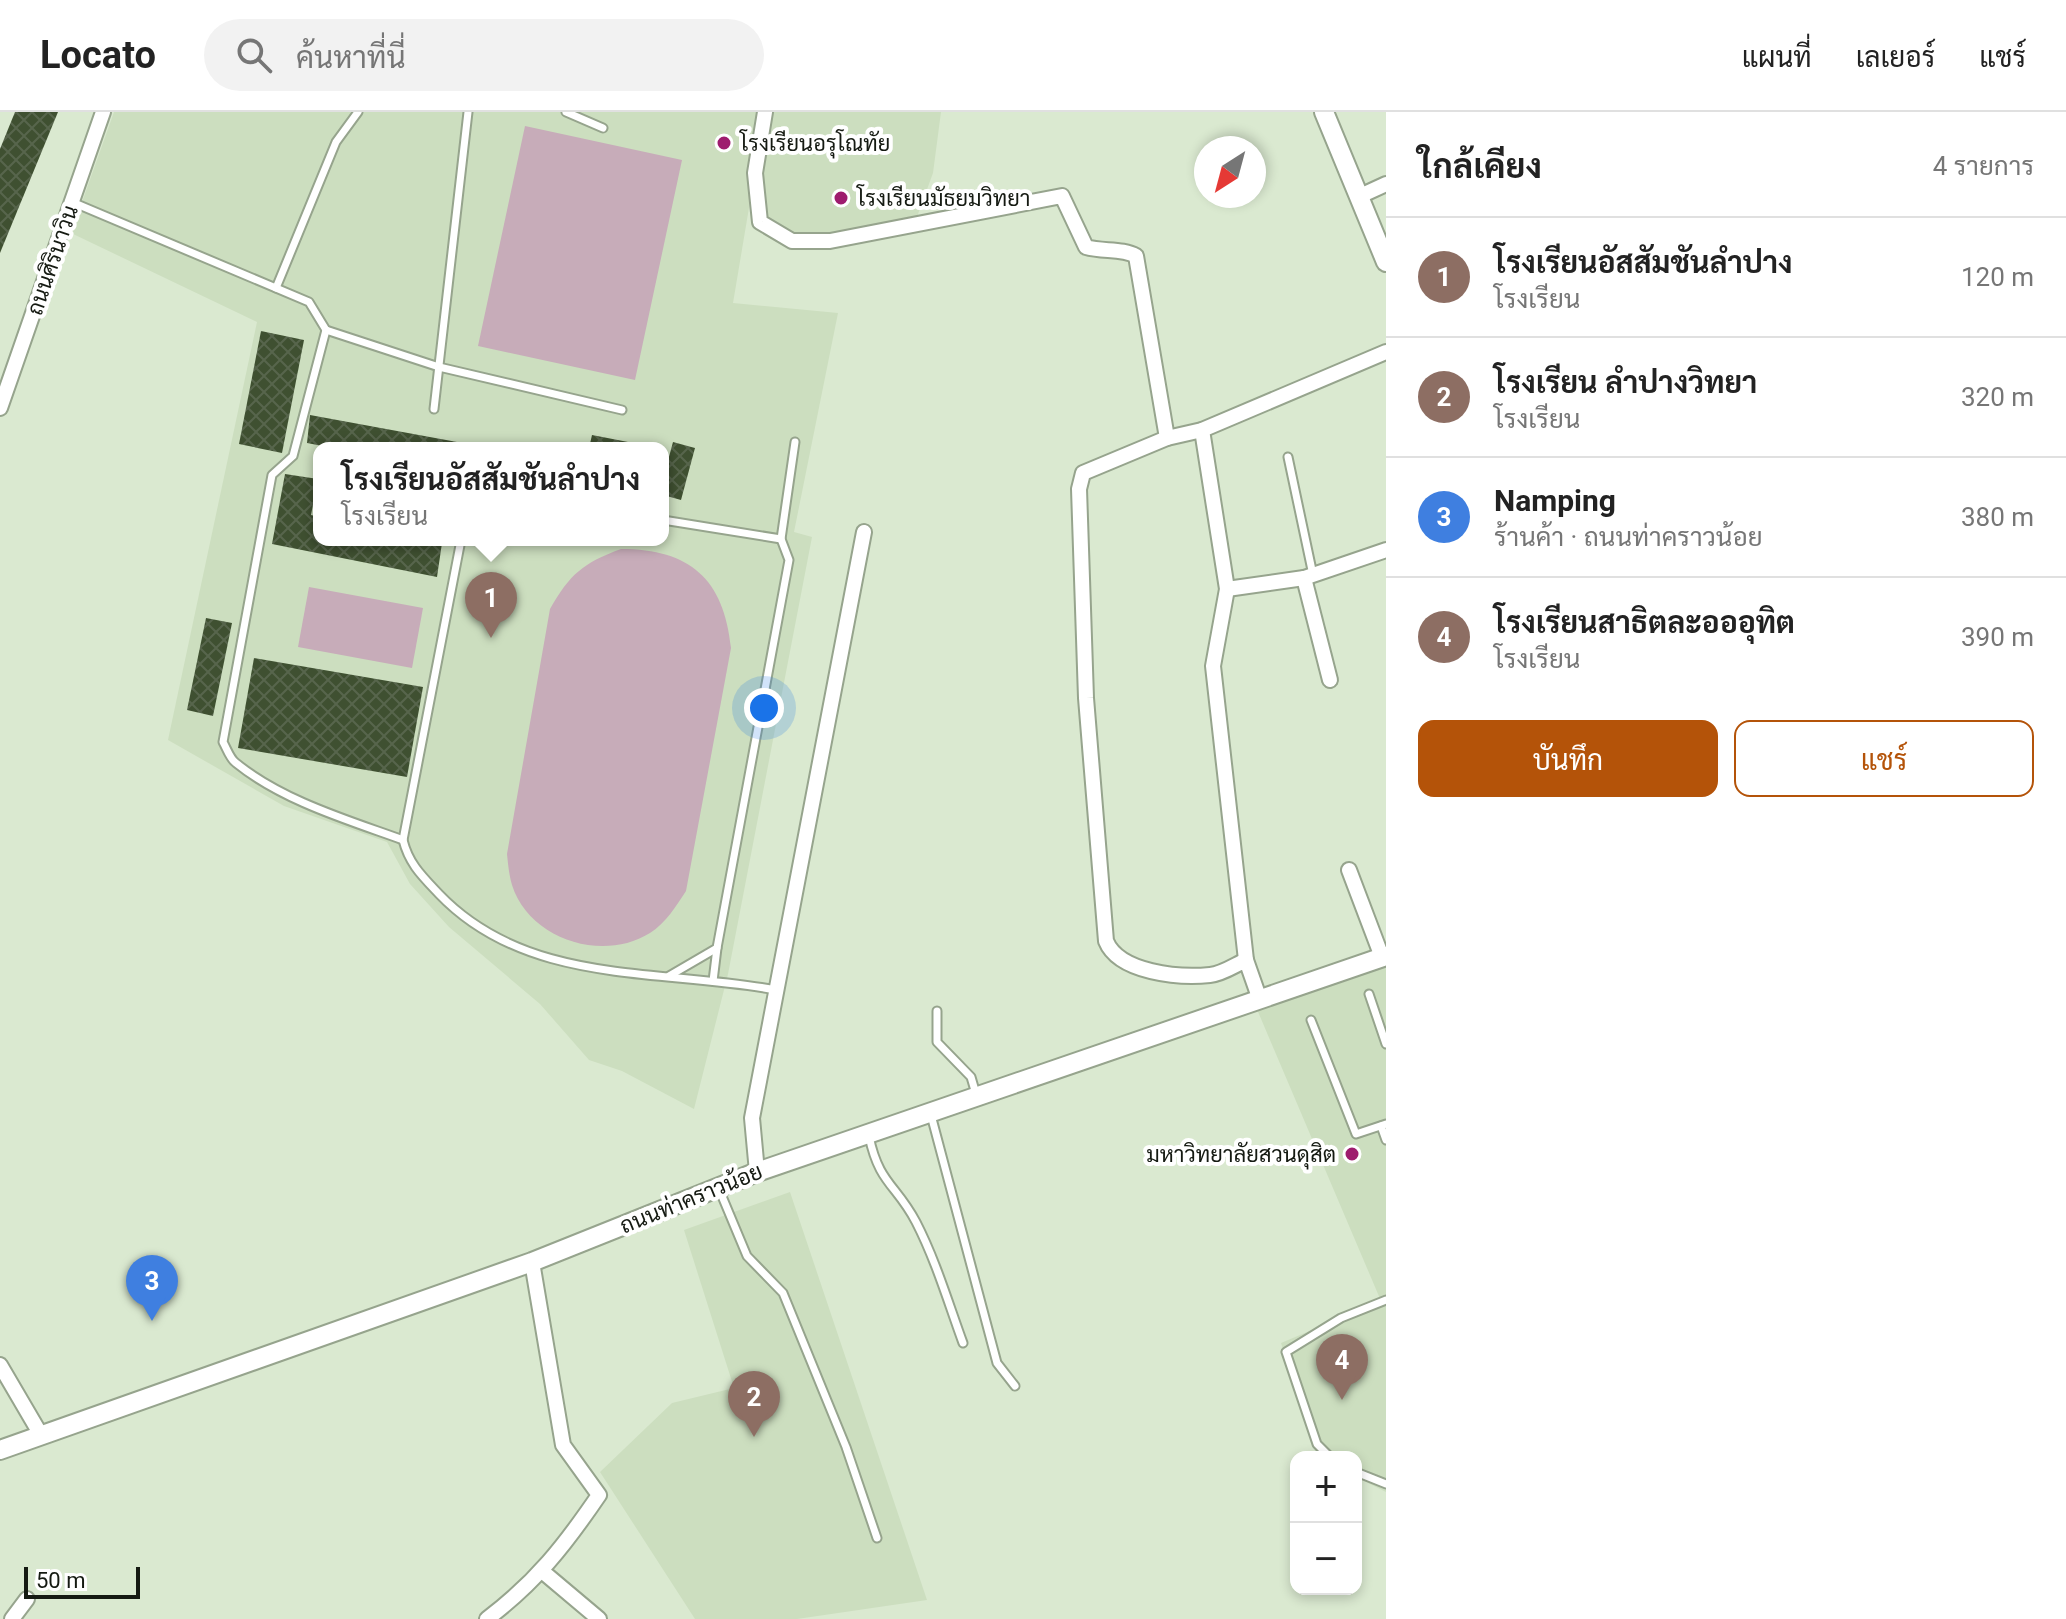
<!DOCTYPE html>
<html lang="th">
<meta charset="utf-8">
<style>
:root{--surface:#fff;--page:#f2f2f2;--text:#222;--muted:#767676;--line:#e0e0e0;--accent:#b45309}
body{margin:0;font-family:Roboto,Sarabun,sans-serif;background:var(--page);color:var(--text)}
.controls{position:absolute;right:24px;bottom:24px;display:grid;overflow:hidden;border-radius:16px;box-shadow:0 4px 12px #0003}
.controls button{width:72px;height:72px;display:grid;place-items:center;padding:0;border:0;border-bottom:2px solid var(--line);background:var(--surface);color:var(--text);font:40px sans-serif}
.compass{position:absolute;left:1194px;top:24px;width:72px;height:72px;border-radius:50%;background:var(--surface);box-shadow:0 4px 12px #0003;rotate:216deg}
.scale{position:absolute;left:24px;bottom:20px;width:116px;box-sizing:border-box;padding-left:8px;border:4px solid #151a12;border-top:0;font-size:22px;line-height:28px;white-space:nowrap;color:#151a12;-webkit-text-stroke:6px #fff;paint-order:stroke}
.you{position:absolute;left:764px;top:596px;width:28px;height:28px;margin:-20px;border:6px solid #fff;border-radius:50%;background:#1a73e8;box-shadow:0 0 0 12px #1a73e833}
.badge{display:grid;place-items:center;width:52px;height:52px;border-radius:50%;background:var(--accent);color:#fff;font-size:26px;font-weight:700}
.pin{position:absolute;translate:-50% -66px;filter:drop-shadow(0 2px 4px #0008)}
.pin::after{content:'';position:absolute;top:42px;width:28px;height:24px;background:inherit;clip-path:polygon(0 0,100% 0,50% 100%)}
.popup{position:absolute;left:313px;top:330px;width:356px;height:104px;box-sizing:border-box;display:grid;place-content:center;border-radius:16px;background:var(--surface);filter:drop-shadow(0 2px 6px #0005);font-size:26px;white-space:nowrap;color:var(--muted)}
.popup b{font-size:30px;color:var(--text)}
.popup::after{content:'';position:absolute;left:50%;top:100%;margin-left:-16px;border:16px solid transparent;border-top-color:var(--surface)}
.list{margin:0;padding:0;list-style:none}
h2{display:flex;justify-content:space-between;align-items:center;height:104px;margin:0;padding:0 32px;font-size:34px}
h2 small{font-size:26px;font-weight:400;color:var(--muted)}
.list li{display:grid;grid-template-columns:52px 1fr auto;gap:24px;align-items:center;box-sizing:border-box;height:120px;padding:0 32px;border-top:2px solid var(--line)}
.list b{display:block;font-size:30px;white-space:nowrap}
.list p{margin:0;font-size:26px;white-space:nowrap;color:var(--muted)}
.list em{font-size:26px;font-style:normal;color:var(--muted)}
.actions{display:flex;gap:16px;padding:24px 32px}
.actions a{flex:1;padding:18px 0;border:2px solid var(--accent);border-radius:16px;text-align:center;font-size:28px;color:var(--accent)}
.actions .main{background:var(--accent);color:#fff}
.icon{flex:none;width:44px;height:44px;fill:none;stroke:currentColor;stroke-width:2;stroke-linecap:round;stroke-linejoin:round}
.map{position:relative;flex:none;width:1386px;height:1507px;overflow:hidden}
header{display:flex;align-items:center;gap:48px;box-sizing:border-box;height:112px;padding:0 40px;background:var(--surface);border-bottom:2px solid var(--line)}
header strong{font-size:38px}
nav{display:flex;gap:44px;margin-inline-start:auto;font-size:28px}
.search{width:560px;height:72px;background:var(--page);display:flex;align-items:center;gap:20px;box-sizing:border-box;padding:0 28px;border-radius:44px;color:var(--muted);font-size:30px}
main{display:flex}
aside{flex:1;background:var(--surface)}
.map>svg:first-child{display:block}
.built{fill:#ccdebf;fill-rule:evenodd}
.garden{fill:#c7acb9}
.building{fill:url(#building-cross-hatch)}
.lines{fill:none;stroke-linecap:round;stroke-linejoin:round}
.service-casing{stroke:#96a48d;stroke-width:11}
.minor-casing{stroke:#96a48d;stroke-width:18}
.tertiary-casing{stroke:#96a48d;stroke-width:22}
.service{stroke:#fff;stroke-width:7}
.minor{stroke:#fff;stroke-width:14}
.tertiary{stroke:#fff;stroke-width:18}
.poi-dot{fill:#9e1c6e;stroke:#fff;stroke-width:3}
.labels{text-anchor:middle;stroke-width:8;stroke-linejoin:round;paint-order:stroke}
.poi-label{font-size:22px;fill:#151a12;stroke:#fff;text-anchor:start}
.street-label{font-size:22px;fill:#151a12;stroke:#fff}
</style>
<header>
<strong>Locato</strong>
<div class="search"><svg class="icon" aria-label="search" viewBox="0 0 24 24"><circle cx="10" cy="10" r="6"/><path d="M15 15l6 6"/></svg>ค้นหาที่นี่</div>
<nav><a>แผนที่</a><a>เลเยอร์</a><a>แชร์</a></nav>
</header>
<main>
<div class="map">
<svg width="1386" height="1507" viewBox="0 0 1386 1507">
<defs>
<pattern id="building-cross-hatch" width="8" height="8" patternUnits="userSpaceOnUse" patternTransform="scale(2)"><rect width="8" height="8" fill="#3f5031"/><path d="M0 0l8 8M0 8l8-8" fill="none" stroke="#57654c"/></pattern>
</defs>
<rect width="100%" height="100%" fill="#dae9d0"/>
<g class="built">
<path d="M 114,0 L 941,0 L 933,61 L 914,113 L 792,129 L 760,110 L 754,66 L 733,191 L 838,201 L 794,420 L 812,425 L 728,862 L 694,997 L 622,959 L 589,948 L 540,892 L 449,815 L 410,772 L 387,730 L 284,694 L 168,628 L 257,210 L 71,121 ZM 319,336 L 663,336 L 663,428 L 319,428 Z"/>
<path d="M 1386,847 L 1386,1380 L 1356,1365 L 1356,1345 L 1317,1345 L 1281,1231 L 1381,1189 L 1256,895 Z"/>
<path d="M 790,1080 L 927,1488 L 797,1507 L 695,1507 L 600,1360 L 672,1291 L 734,1276 L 684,1118 Z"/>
</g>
<g class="garden">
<path d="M 525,14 L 682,48 L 635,268 L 478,234 Z"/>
<path d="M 621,437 C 690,437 724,467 731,536 L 686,779 C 676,794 666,811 650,821 C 602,851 529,827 512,773 C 509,763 508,752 507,742 L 550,497 C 570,462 583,451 621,437 Z"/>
<path d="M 309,475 L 423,496 L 412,556 L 298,535 Z"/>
</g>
<g class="building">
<path d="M 15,0 L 58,0 L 0,141 L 0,37 Z"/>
<path d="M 261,219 L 304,228 L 282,341 L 239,332 Z"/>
<path d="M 310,303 L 457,330 L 456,336 L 333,336 L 307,331 Z"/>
<path d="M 592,323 L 628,330 L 627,336 L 589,336 Z"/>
<path d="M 673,330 L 695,336 L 681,388 L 663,383 L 663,367 Z"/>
<path d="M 285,362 L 318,367 L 311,403 L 319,405 L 319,428 L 426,428 L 442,431 L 437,465 L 272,432 Z"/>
<path d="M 206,506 L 232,511 L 213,604 L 187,598 Z"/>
<path d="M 254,546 L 423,575 L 407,665 L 238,636 Z"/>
</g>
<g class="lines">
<defs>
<g id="service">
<path d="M 566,0 L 603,16"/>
<path d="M 72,90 L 309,190 L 326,218 L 439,255 L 622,298"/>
<path d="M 276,176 L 336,30 L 358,0"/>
<path d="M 326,218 L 293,344 L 272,363 L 223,630 C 227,637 230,647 236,651 C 283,689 348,708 403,728"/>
<path d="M 434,297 L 468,0"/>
<path d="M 1288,345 L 1313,463"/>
<path d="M 663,408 L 781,427"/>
<path d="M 461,428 L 403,728 C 409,752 422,764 439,782 C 528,875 661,856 776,878"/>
<path d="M 669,864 L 717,836 L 789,448 L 781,427 L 795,330"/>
<path d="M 713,869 L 717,836"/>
<path d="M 1369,882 L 1386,932"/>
<path d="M 937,899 L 937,930 L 971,965 L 976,982"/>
<path d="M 1311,908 L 1356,1022 L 1386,1012"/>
<path d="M 931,1003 L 997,1251 L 1015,1274"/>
<path d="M 1381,1014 L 1386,1028"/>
<path d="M 869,1024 C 879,1072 896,1072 916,1110 C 936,1149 948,1190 963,1231"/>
<path d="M 719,1077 L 747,1144 L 783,1181 L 846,1335 L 877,1426"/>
<path d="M 1330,1345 L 1317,1332 L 1286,1240 L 1341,1206 L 1386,1188"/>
<path d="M 1356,1360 L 1386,1372"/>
</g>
<g id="minor">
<path d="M 765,0 L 755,61 L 760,110 L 792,129 L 830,129 L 1062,84 L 1086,135 C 1102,140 1123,136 1136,144 L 1167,326"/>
<path d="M 1360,84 L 1386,72"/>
<path d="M 0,296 L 103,0"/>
<path d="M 1202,318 L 1227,477 L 1213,554 L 1246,848"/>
<path d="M 1304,466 L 1330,568"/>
<path d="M 1227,477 L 1304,466 L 1386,438"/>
<path d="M 1349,758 L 1382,845"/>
<path d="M 1260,888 L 1246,848 C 1235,853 1222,862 1210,863 C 1179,866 1119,861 1106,829 L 1086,586 L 1079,377 L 1083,361 L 1167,326 L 1202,318 L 1386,240"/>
<path d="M 757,1060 L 752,1006 L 864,420"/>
<path d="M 0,1253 L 41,1323"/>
<path d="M 542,1459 L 599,1507"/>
<path d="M 12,1507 L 27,1487"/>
<path d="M 487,1507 C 536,1470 565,1433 599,1383 L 563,1333 L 532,1150"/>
</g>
<g id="tertiary">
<path d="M 1324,0 L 1386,150"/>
<path d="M 0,1338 L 532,1150 L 757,1060 L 1386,844"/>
</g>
</defs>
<use href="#service" class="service-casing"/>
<use href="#minor" class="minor-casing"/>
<use href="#tertiary" class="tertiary-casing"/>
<use href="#service" class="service"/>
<use href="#minor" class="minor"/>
<use href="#tertiary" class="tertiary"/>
</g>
<g class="poi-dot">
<circle cx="724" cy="31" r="8"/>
<circle cx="841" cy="86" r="8"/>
<circle cx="1352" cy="1042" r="8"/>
</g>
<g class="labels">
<g class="poi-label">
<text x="740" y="39">โรงเรียนอรุโณทัย</text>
<text x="857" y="94">โรงเรียนมัธยมวิทยา</text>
<text x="1336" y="1050" text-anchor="end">มหาวิทยาลัยสวนดุสิต</text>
</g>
<g class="street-label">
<text transform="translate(52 148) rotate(-71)" y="8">ถนนศิรินาวิน</text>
<text transform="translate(691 1086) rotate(-22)" y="8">ถนนท่าคราวน้อย</text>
</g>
</g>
</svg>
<div class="controls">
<button>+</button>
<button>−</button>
</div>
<svg class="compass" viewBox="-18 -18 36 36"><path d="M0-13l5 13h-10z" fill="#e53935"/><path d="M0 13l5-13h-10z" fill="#767676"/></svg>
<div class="scale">50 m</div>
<div class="you"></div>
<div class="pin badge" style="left:491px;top:526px;background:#8d6e63">1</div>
<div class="popup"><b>โรงเรียนอัสสัมชันลำปาง</b>โรงเรียน</div>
<div class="pin badge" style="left:754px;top:1325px;background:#8d6e63">2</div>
<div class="pin badge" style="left:152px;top:1209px;background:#3f7fe0">3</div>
<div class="pin badge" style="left:1342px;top:1288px;background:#8d6e63">4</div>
</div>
<aside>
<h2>ใกล้เคียง<small>4 รายการ</small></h2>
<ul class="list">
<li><span class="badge" style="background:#8d6e63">1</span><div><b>โรงเรียนอัสสัมชันลำปาง</b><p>โรงเรียน</p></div><em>120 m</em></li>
<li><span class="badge" style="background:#8d6e63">2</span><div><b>โรงเรียน ลำปางวิทยา</b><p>โรงเรียน</p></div><em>320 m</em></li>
<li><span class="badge" style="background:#3f7fe0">3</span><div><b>Namping</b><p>ร้านค้า · ถนนท่าคราวน้อย</p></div><em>380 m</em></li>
<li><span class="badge" style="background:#8d6e63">4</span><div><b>โรงเรียนสาธิตละอออุทิต</b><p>โรงเรียน</p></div><em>390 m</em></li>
</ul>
<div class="actions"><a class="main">บันทึก</a><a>แชร์</a></div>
</aside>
</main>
